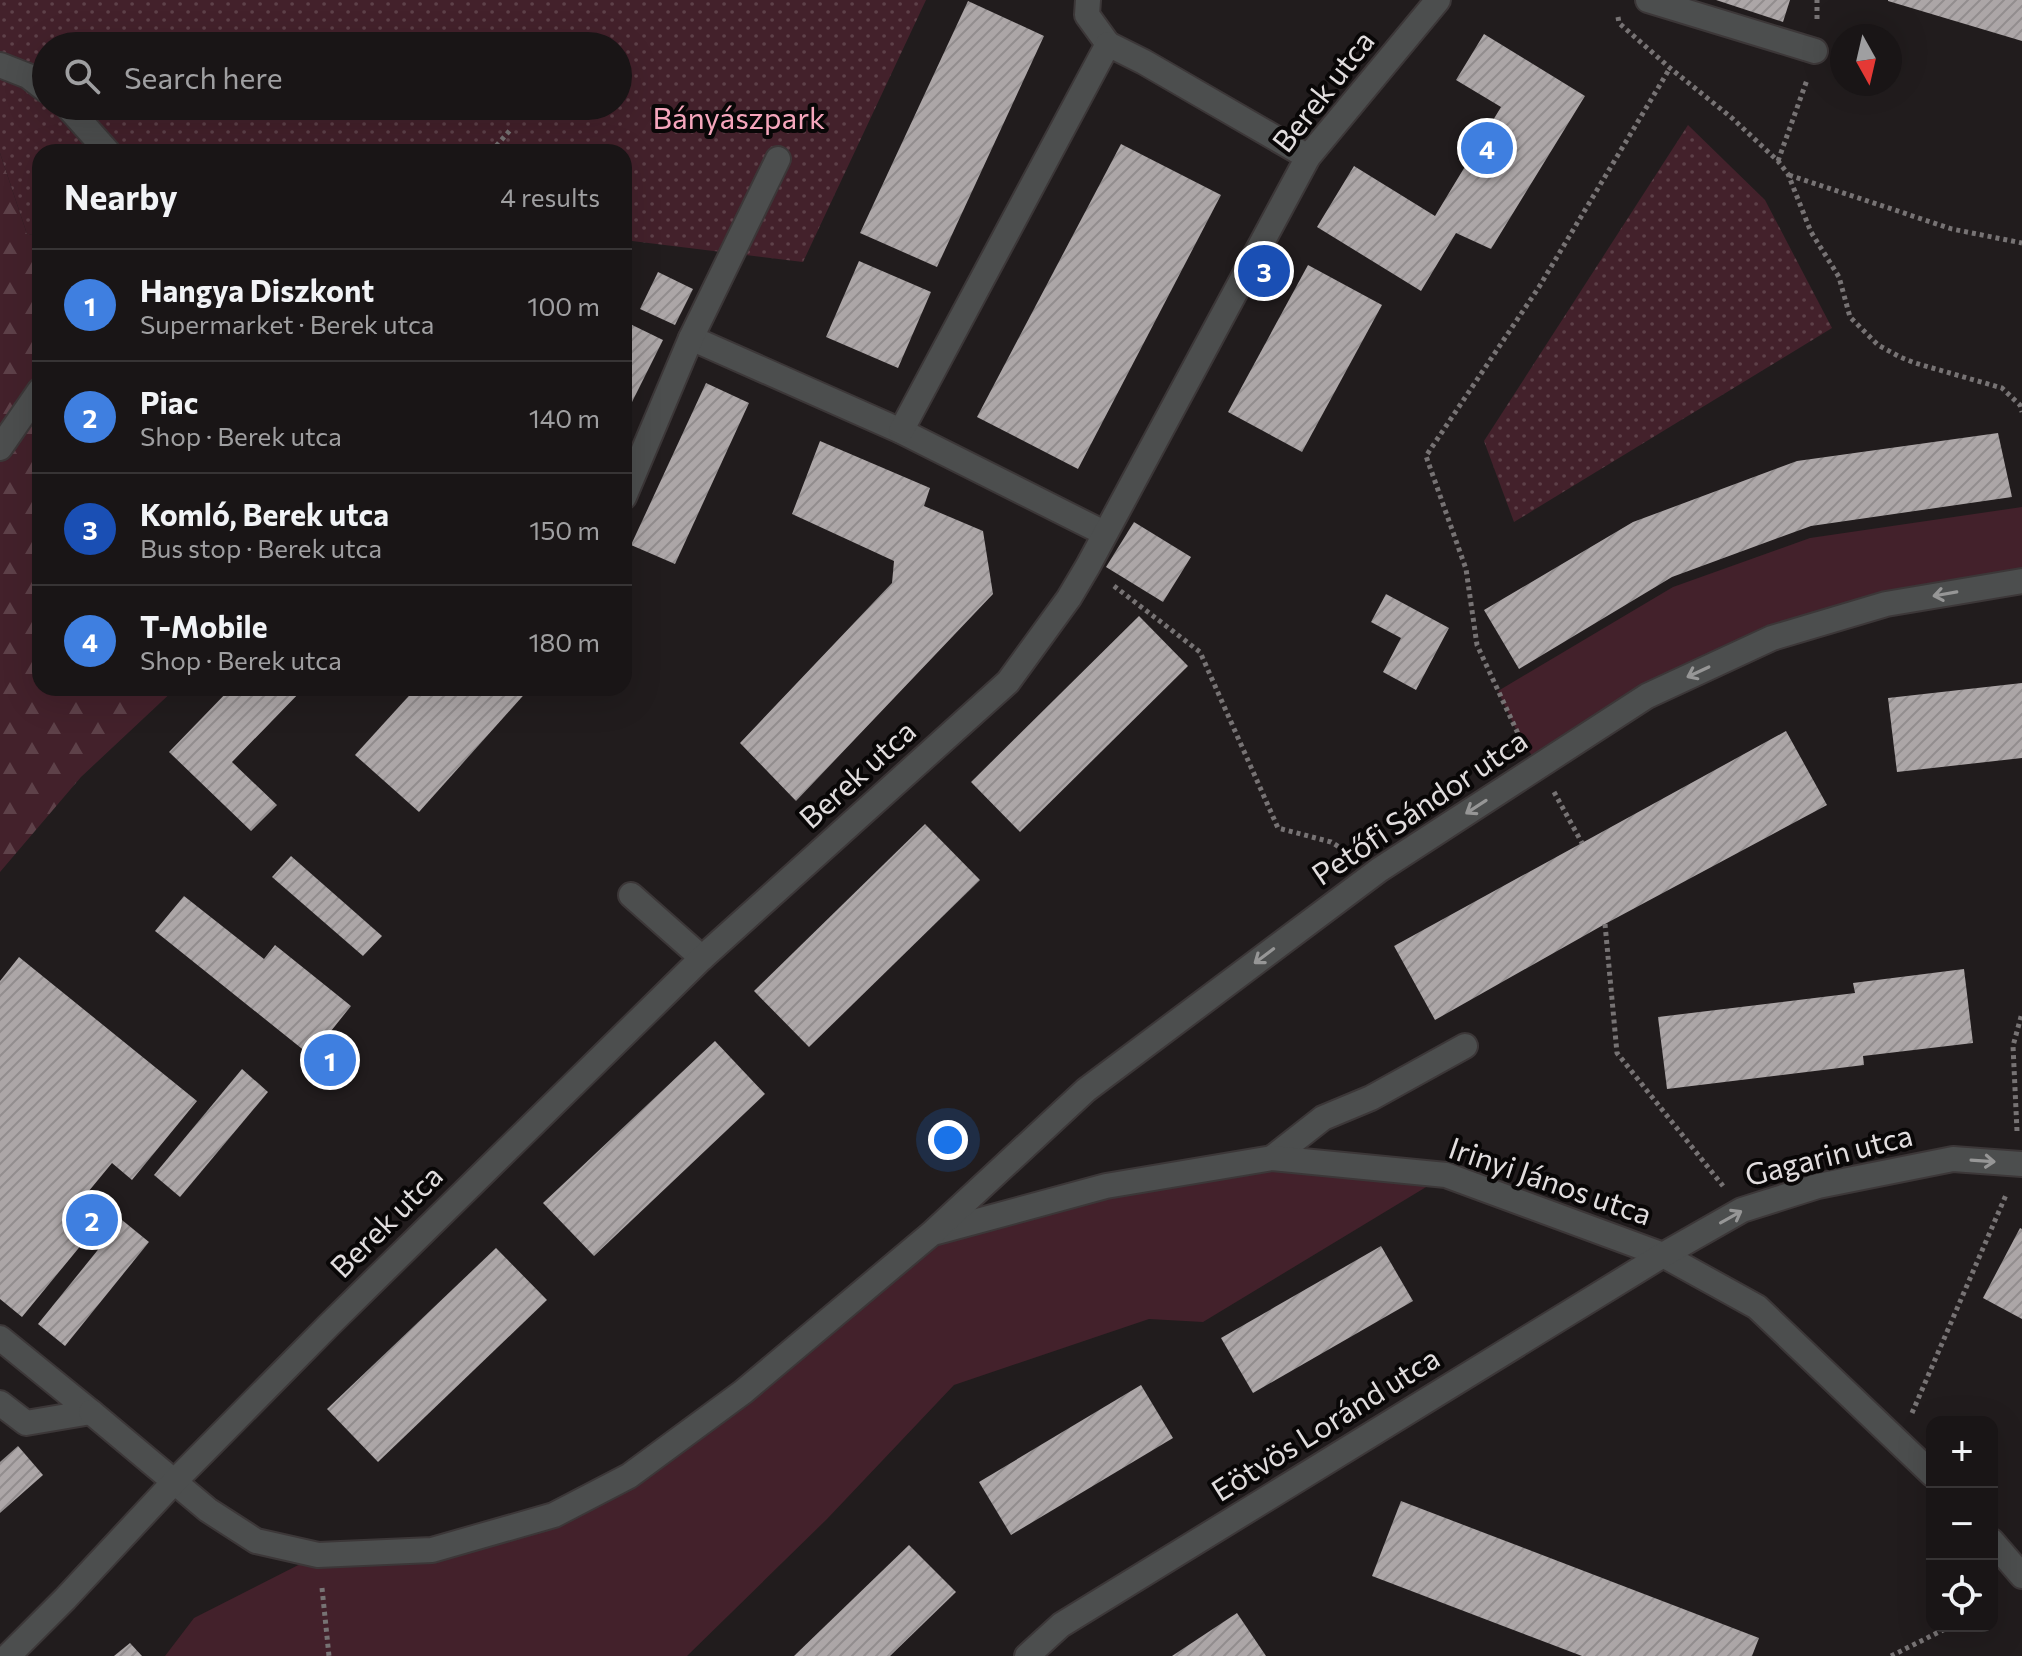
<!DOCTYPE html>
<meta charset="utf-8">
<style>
:root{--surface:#191516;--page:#262223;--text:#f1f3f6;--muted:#9f9fa1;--line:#373435;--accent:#58cebf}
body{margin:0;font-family:Commissioner,sans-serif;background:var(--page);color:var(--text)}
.controls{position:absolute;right:24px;bottom:24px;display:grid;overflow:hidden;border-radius:16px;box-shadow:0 8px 32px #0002}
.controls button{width:72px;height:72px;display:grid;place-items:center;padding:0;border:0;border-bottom:2px solid var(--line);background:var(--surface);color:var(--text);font:40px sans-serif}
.compass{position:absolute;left:1830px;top:24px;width:72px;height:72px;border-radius:50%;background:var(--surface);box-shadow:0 8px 32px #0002;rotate:172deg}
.you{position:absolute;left:948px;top:1140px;width:28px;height:28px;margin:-20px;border:6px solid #fff;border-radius:50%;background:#1a73e8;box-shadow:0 0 0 12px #1a73e833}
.badge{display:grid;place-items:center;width:52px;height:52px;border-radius:50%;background:var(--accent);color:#fff;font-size:26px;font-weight:700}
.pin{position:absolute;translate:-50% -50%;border:4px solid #fff;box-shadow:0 2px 8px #0006}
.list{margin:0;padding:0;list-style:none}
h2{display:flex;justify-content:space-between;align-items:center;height:104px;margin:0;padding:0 32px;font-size:34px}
h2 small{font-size:26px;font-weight:400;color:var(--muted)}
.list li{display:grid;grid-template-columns:52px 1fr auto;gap:24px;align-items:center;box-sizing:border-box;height:112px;padding:0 32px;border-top:2px solid var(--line)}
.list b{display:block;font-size:30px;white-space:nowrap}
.list p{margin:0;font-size:26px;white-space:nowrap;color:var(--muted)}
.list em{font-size:26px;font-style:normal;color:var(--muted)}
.icon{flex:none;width:44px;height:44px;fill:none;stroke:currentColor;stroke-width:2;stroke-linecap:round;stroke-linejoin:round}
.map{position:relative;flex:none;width:2022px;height:1656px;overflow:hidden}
.search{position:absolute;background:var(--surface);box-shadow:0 8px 32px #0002;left:32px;top:32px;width:600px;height:88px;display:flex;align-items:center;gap:20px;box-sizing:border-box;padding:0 28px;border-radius:44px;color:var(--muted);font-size:30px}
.panel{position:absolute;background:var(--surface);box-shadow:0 8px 32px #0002;left:32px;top:144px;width:600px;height:552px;border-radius:24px}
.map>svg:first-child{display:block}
.green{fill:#43212b}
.forest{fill:url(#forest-firs)}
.park{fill:url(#park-dots);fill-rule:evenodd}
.building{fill:url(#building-hatch)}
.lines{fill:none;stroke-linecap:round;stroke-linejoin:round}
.minor-casing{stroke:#3c3738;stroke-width:28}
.path{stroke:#777374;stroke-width:5;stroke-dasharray:4 4;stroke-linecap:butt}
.minor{stroke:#4c4e4e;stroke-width:24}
.oneway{stroke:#969696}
.labels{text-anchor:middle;stroke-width:8;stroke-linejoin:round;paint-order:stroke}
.street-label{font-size:30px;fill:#e1ddde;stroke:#090707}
.park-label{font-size:30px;fill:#f5a6bc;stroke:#090707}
</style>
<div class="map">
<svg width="2022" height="1656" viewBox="0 0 2022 1656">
<defs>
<pattern id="forest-firs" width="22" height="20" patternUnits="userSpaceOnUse" patternTransform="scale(2)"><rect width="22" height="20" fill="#43212b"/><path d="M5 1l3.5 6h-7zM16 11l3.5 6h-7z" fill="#5e4149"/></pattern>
<pattern id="park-dots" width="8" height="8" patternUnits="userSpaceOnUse" patternTransform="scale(2)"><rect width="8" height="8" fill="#43212b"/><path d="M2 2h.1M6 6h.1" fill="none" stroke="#5e4149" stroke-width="1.8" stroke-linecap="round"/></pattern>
<pattern id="building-hatch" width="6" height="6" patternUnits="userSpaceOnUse" patternTransform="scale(2)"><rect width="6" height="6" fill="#aca6a7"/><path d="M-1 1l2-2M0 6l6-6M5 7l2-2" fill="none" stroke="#928d8e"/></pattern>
</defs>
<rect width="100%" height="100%" fill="#211c1d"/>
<g class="green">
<path d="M 2022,507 L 2022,581 L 1772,638 L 1539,766 L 1520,738 L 1498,691 L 1673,587 L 1810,538 Z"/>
<path d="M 1272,1158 L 1446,1175 L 1203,1322 L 1149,1319 L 954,1385 L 827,1519 L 687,1656 L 165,1656 L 194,1618 L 318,1555 L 432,1550 L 629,1476 L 931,1234 Z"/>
</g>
<path class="forest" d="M 0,153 L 27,234 L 40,236 L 40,688 L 176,688 L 81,777 L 0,872 Z"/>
<g class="park">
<path d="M 0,0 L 926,0 L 803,262 L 624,240 L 624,152 L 40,152 L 40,236 L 27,234 L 0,153 ZM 46,46 L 618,46 L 618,106 L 46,106 Z"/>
<path d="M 1688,125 L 1765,200 L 1832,328 L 1514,522 L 1484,441 Z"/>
</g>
<g class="building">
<path d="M 1716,0 L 1790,0 L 1783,22 Z"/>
<path d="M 1888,0 L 2022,0 L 2022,41 L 1888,1 Z"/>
<path d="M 968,1 L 1044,36 L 937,267 L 860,233 Z"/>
<path d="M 1484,34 L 1585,96 L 1491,249 L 1456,233 L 1421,291 L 1317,227 L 1354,166 L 1435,216 L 1501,107 L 1456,80 Z"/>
<path d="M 1121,144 L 1221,195 L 1078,469 L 977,417 Z"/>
<path d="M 859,261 L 931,292 L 898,368 L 826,337 Z"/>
<path d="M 1308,265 L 1382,305 L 1302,452 L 1228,412 Z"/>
<path d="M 658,272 L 693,289 L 675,325 L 640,309 Z"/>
<path d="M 626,322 L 663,340 L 626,414 L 624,413 L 624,326 Z"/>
<path d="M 706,383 L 749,403 L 675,564 L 631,545 Z"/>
<path d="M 1998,433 L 2012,497 L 1811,526 L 1672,577 L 1519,669 L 1484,610 L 1633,522 L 1797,461 Z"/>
<path d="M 820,441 L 930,488 L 924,506 L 983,531 L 993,594 L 796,801 L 740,743 L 892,583 L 894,561 L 792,514 Z"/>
<path d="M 1134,522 L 1191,557 L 1163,602 L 1106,567 Z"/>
<path d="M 1386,594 L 1449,628 L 1416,690 L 1383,672 L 1401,638 L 1371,622 Z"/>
<path d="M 1139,616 L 1188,666 L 1020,832 L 971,782 Z"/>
<path d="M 2022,683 L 2022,758 L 1897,772 L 1888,698 Z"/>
<path d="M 231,688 L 304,688 L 232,762 L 277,805 L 251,831 L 169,752 Z"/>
<path d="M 416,688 L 530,688 L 419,812 L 355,755 Z"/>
<path d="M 1786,731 L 1827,805 L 1605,924 L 1435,1020 L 1394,946 Z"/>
<path d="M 925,824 L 980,880 L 809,1047 L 754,991 Z"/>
<path d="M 291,856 L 382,936 L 363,956 L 272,877 Z"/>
<path d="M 184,896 L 264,959 L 275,945 L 351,1006 L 311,1056 L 155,931 Z"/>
<path d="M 19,957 L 197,1101 L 132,1180 L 112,1163 L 74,1209 L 96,1227 L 22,1317 L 0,1299 L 0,981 Z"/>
<path d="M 1964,969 L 1973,1043 L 1863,1056 L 1864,1065 L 1667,1089 L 1658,1017 L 1855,993 L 1853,983 Z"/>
<path d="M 715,1041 L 765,1094 L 594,1256 L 543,1203 Z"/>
<path d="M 242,1069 L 268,1092 L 180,1197 L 154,1175 Z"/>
<path d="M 122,1220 L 149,1242 L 65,1346 L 38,1324 Z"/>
<path d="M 2020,1228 L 2022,1229 L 2022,1319 L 1983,1298 Z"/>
<path d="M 1381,1246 L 1413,1301 L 1253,1393 L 1221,1338 Z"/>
<path d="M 496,1248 L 547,1300 L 378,1462 L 327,1409 Z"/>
<path d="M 1141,1385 L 1173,1438 L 1011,1535 L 979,1482 Z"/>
<path d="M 18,1446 L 43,1475 L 0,1513 L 0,1462 Z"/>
<path d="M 1401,1501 L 1759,1638 L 1752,1656 L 1582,1656 L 1372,1576 Z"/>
<path d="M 909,1545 L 956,1592 L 890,1656 L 794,1656 Z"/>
<path d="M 1237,1613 L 1266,1656 L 1172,1656 Z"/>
<path d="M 130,1643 L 142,1656 L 114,1656 Z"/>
</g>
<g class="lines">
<defs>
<g id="minor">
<path d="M 1088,0 L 1087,15 L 1108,44"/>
<path d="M 1648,0 L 1815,51"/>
<path d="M 0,65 L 28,76 L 46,90"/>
<path d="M 67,106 L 108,152"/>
<path d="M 691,338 L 901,431 L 1104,533"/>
<path d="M 901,431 L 1108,44 L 1144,62 L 1308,157"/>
<path d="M 0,448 L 40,390"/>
<path d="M 624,497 L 691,338 L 778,159"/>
<path d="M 631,895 L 702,958"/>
<path d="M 1272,1158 L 1323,1118 L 1371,1098 L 1465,1046"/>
<path d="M 937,1232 L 1106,1186 L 1272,1158 L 1446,1175 L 1663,1255 L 1757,1307 L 1932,1474"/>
<path d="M 0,1338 L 91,1412 L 26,1423 L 0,1403"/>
<path d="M 91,1412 L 208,1510 L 256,1541 L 318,1555 L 432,1550 L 554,1515 L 629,1476 L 743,1392 L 931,1234 L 1086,1090 L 1379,870 L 1647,696 L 1772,638 L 1886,604 L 2022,581"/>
<path d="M 1992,1541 L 2022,1576"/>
<path d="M 8,1656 L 65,1599 L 174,1482 L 329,1325 L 702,958 L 1008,682 L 1069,598 L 1088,566 L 1308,157 L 1438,0"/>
<path d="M 1027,1656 L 1061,1625 L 1663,1255 L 1742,1210 L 1818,1186 L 1953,1159 L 2022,1164"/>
</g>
</defs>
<use href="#minor" class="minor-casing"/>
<g class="path">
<path d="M 1618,17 L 1619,23 L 1670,68 L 1732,118 L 1778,161 L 1788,174 L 1811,232 L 1839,277 L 1850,317 L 1878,345 L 1900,357 L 1915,363 L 2002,388 L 2020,405 L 2022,412"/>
<path d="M 1817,19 L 1817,0"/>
<path d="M 491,152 L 512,128"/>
<path d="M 1778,161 L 1807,80"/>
<path d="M 1789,175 L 1952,229 L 2022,243"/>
<path d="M 1114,586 L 1200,652 L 1278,828 L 1331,842 L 1349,853"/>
<path d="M 1521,740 L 1477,645 L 1466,569 L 1426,456 L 1539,287 L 1670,68"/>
<path d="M 1554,792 L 1582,843"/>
<path d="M 1605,924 L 1617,1053 L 1723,1186"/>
<path d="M 2017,1131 L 2013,1046 L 2022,1013"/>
<path d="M 1912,1413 L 2006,1195"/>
<path d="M 322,1588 L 329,1656"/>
<path d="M 1891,1656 L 1951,1626"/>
</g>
<use href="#minor" class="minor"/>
</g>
<defs><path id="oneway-shaft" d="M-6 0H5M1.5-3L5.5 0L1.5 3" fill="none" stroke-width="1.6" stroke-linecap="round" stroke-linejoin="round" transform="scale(2)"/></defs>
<g class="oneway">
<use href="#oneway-shaft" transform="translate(1945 594) rotate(170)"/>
<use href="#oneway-shaft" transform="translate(1698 672) rotate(155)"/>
<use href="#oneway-shaft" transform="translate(1476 807) rotate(147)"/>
<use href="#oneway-shaft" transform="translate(1264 956) rotate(143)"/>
<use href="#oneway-shaft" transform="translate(1983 1161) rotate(4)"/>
<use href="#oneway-shaft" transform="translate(1731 1217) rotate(-29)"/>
</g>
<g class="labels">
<g class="street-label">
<text transform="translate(1324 92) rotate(-52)" y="10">Berek utca</text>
<text transform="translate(858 775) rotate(-42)" y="10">Berek utca</text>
<text transform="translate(1420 808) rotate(-34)" y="10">Petőfi Sándor utca</text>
<text transform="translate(1829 1156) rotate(-14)" y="10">Gagarin utca</text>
<text transform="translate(1550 1182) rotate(19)" y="10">Irinyi János utca</text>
<text transform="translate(387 1222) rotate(-45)" y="10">Berek utca</text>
<text transform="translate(1326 1425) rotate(-32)" y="10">Eötvös Loránd utca</text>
</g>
<g class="park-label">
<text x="739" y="129">Bányászpark</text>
</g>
</g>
</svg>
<div class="controls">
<button>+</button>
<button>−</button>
<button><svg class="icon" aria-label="locate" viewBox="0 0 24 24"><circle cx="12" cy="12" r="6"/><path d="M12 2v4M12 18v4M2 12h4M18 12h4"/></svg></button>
</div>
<svg class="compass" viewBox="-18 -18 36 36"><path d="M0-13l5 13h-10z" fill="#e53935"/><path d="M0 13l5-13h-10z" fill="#9f9fa1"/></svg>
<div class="you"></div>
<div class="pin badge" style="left:330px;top:1060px;background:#3f7fe0">1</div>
<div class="pin badge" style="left:92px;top:1220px;background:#3f7fe0">2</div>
<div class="pin badge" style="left:1264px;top:271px;background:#1a4fb4">3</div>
<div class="pin badge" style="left:1487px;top:148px;background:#3f7fe0">4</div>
<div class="search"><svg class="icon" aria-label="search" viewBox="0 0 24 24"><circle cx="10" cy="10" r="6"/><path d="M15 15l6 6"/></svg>Search here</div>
<section class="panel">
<h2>Nearby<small>4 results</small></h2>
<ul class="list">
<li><span class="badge" style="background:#3f7fe0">1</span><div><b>Hangya Diszkont</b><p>Supermarket · Berek utca</p></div><em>100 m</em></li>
<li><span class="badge" style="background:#3f7fe0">2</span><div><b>Piac</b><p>Shop · Berek utca</p></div><em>140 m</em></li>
<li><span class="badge" style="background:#1a4fb4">3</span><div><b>Komló, Berek utca</b><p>Bus stop · Berek utca</p></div><em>150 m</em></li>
<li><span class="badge" style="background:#3f7fe0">4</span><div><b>T-Mobile</b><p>Shop · Berek utca</p></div><em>180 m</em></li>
</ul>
</section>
</div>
